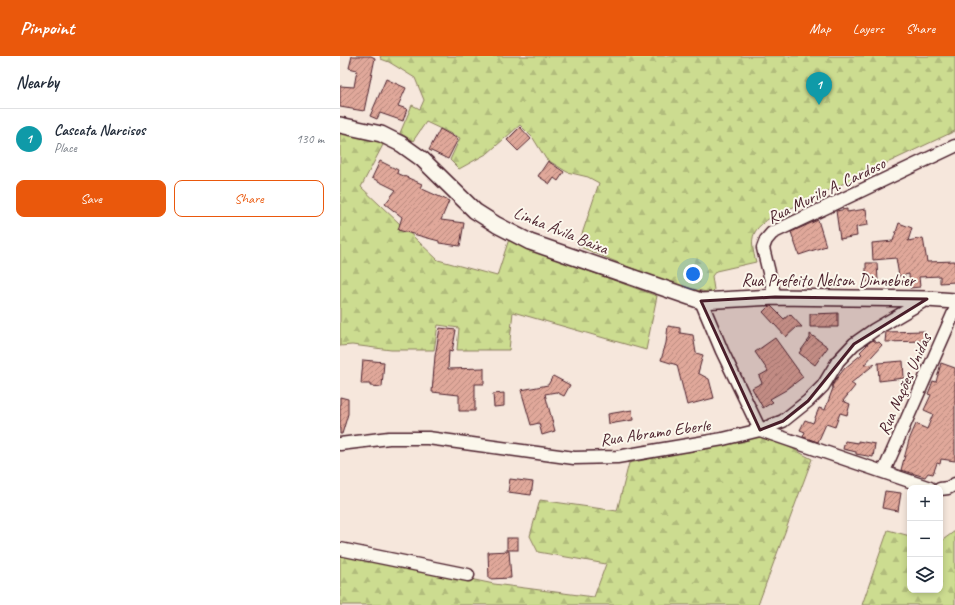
<!DOCTYPE html>
<meta charset="utf-8">
<style>
:root{--surface:#fff;--page:#f6f6f7;--text:#1f2937;--muted:#747a83;--line:#e0e1e3;--accent:#ea580c}
body{margin:0;font-family:Caveat,sans-serif;background:var(--page);color:var(--text)}
.controls{position:absolute;right:12px;bottom:12px;display:grid;overflow:hidden;border-radius:8px;box-shadow:0 2px 6px #0003}
.controls button{width:36px;height:36px;display:grid;place-items:center;padding:0;border:0;border-bottom:1px solid var(--line);background:var(--surface);color:var(--text);font:20px sans-serif}
.you{position:absolute;left:353px;top:218px;width:14px;height:14px;margin:-10px;border:3px solid #fff;border-radius:50%;background:#1a73e8;box-shadow:0 0 0 6px #1a73e833}
.badge{display:grid;place-items:center;width:26px;height:26px;border-radius:50%;background:var(--accent);color:#fff;font-size:13px;font-weight:700}
.pin{position:absolute;translate:-50% -33px;filter:drop-shadow(0 1px 2px #0008)}
.pin::after{content:'';position:absolute;top:21px;width:14px;height:12px;background:inherit;clip-path:polygon(0 0,100% 0,50% 100%)}
.list{margin:0;padding:0;list-style:none}
h2{display:flex;justify-content:space-between;align-items:center;height:52px;margin:0;padding:0 16px;font-size:17px}
h2 small{font-size:13px;font-weight:400;color:var(--muted)}
.list li{display:grid;grid-template-columns:26px 1fr auto;gap:12px;align-items:center;box-sizing:border-box;height:60px;padding:0 16px;border-top:1px solid var(--line)}
.list b{display:block;font-size:15px;white-space:nowrap}
.list p{margin:0;font-size:13px;white-space:nowrap;color:var(--muted)}
.list em{font-size:13px;font-style:normal;color:var(--muted)}
.actions{display:flex;gap:8px;padding:12px 16px}
.actions a{flex:1;padding:9px 0;border:1px solid var(--accent);border-radius:8px;text-align:center;font-size:14px;color:var(--accent)}
.actions .main{background:var(--accent);color:#fff}
.icon{flex:none;width:22px;height:22px;fill:none;stroke:currentColor;stroke-width:2;stroke-linecap:round;stroke-linejoin:round}
.map{position:relative;flex:none;width:615px;height:549px;overflow:hidden}
header{display:flex;align-items:center;gap:24px;box-sizing:border-box;height:56px;padding:0 20px;background:var(--accent);color:#fff}
header strong{font-size:19px}
nav{display:flex;gap:22px;margin-inline-start:auto;font-size:14px}
main{display:flex}
aside{flex:1;background:var(--surface)}
.map>svg:first-child{display:block}
.forest{fill:url(#forest-firs);stroke:#8b7e5e}
.building{fill:url(#building-hatch);stroke:#4a1f2b}
.lines{fill:none;stroke-linecap:round;stroke-linejoin:round}
.minor-casing{stroke:#4a1f2b;stroke-width:15}
.tertiary-casing{stroke:#4a1f2b;stroke-width:18}
.minor{stroke:#fbf7ec;stroke-width:12}
.tertiary{stroke:#fbf7ec;stroke-width:15}
.marked{fill:#4a1f2b;fill-opacity:0.2;stroke:#4a1f2b;stroke-width:3;stroke-linejoin:round}
.labels{text-anchor:middle;stroke-width:4;stroke-linejoin:round;paint-order:stroke}
.street-label{font-size:17px;fill:#4a1f2b;stroke:#fbf7ec}
</style>
<header>
<strong>Pinpoint</strong>
<nav><a>Map</a><a>Layers</a><a>Share</a></nav>
</header>
<main>
<aside>
<h2>Nearby<small></small></h2>
<ul class="list">
<li><span class="badge" style="background:#0f9aa8">1</span><div><b>Cascata Narcisos</b><p>Place</p></div><em>130 m</em></li>
</ul>
<div class="actions"><a class="main">Save</a><a>Share</a></div>
</aside>
<div class="map">
<svg width="615" height="549" viewBox="0 0 615 549">
<defs>
<pattern id="forest-firs" width="22" height="20" patternUnits="userSpaceOnUse"><rect width="22" height="20" fill="#ccdc90"/><path d="M5 1l3.5 6h-7zM16 11l3.5 6h-7z" fill="#b1bc7c"/></pattern>
<pattern id="building-hatch" width="6" height="6" patternUnits="userSpaceOnUse"><rect width="6" height="6" fill="#e0a89a"/><path d="M-1 1l2-2M0 6l6-6M5 7l2-2" fill="none" stroke="#b8887e"/></pattern>
</defs>
<rect width="100%" height="100%" fill="#f6e7dc"/>
<filter id="ink" filterUnits="userSpaceOnUse"><feTurbulence type="fractalNoise" baseFrequency=".025" numOctaves="2"/><feDisplacementMap in="SourceGraphic" scale="8" xChannelSelector="R" yChannelSelector="G"/><feConvolveMatrix kernelMatrix="1 2 1 2 8 2 1 2 1" color-interpolation-filters="sRGB"/></filter>
<g filter="url(#ink)">
<g class="forest">
<path d="M 40,0 L 615,0 L 615,75 L 430,162 C 410,175 410,184 416,206 L 376,215 L 372,220 L 374,234 L 371,237 C 326,229 280,207 238,190 L 259,127 L 248,121 L 227,116 L 206,103 L 193,82 L 180,69 L 148,97 L 119,113 L 110,104 L 120,82 L 86,66 L 73,85 L 60,77 L 72,49 L 80,53 L 84,44 L 75,22 L 49,6 L 41,3 Z"/>
<path d="M 0,76 L 45,85 L 21,131 L 98,204 L 157,220 L 169,183 L 191,194 L 317,240 L 306,294 L 173,256 L 169,294 L 117,294 L 119,272 L 98,269 L 94,294 L 51,294 L 12,289 L 0,290 Z"/>
<path d="M 417,381 C 437,382 454,394 472,403 L 418,549 L 0,549 L 0,496 L 154,528 L 254,541 L 266,508 L 198,496 L 190,480 L 200,444 L 277,455 L 289,407 Z"/>
<path d="M 548,474 L 570,480 L 570,534 L 600,534 L 600,486 L 615,475 L 615,549 L 522,549 Z"/>
</g>
<g class="building">
<path d="M 12,0 L 31,0 L 35,2 L 24,55 L 0,51 L 0,30 L 14,31 L 17,14 L 9,12 Z"/>
<path d="M 46,23 L 66,32 L 58,50 L 67,53 L 63,65 L 40,57 L 37,63 L 30,60 Z"/>
<path d="M 180,71 L 191,83 L 178,95 L 167,84 Z"/>
<path d="M 100,73 L 118,83 L 108,103 L 89,94 Z"/>
<path d="M 40,105 L 58,114 L 57,117 L 82,128 L 80,132 L 109,145 L 101,164 L 124,167 L 120,190 L 99,187 L 99,185 L 58,174 L 62,161 L 45,148 L 56,134 L 32,122 Z"/>
<path d="M 208,105 L 224,116 L 218,125 L 214,122 L 210,128 L 198,120 Z"/>
<path d="M 507,153 L 507,156 L 526,153 L 528,169 L 516,171 L 517,180 L 500,183 L 496,155 Z"/>
<path d="M 478,164 L 486,190 L 459,199 L 451,176 Z"/>
<path d="M 559,167 L 572,172 L 568,185 L 583,182 L 587,206 L 615,205 L 615,226 L 600,227 L 600,220 L 579,221 L 580,231 L 570,232 L 569,218 L 559,220 L 556,202 L 533,204 L 532,187 L 553,185 Z"/>
<path d="M 526,207 L 537,207 L 538,225 L 526,226 Z"/>
<path d="M 429,250 L 431,250 L 444,263 L 450,258 L 462,271 L 457,271 L 446,281 L 423,256 Z"/>
<path d="M 498,257 L 498,271 L 470,271 L 470,258 Z"/>
<path d="M 328,270 L 340,272 L 340,277 L 353,279 L 356,297 L 363,299 L 358,317 L 369,323 L 374,342 L 347,349 L 337,309 L 321,304 L 326,287 Z"/>
<path d="M 100,272 L 116,274 L 112,296 L 109,295 L 108,313 L 144,312 L 144,328 L 135,328 L 135,355 L 119,355 L 119,339 L 92,336 L 95,300 Z"/>
<path d="M 584,275 L 585,285 L 545,286 L 546,276 Z"/>
<path d="M 470,278 L 488,291 L 475,309 L 459,297 L 470,282 Z"/>
<path d="M 435,282 L 463,321 L 446,334 L 430,343 L 433,346 L 423,352 L 412,332 L 422,327 L 419,320 L 428,315 L 415,296 Z"/>
<path d="M 533,284 L 537,287 L 539,286 L 542,289 L 524,309 L 535,308 L 511,327 L 515,330 L 503,345 L 510,348 L 507,359 L 500,357 L 495,371 L 486,368 L 478,386 L 463,381 L 465,376 L 460,374 L 465,364 L 473,367 L 479,352 L 485,354 L 493,332 L 492,330 L 497,322 L 505,312 L 522,298 L 520,296 L 527,289 L 527,288 Z"/>
<path d="M 23,304 L 44,306 L 42,331 L 30,330 L 30,328 L 21,328 Z"/>
<path d="M 563,305 L 564,322 L 539,325 L 538,307 Z"/>
<path d="M 601,307 L 615,312 L 615,405 L 601,403 L 600,408 L 597,407 L 593,418 L 588,417 L 585,421 L 561,414 L 569,384 L 576,368 L 587,373 L 593,358 L 584,354 L 591,339 L 588,338 L 593,325 L 596,326 Z"/>
<path d="M 213,320 L 230,329 L 224,340 L 216,336 L 205,338 L 215,375 L 202,379 L 199,367 L 191,369 L 181,334 L 208,329 Z"/>
<path d="M 164,337 L 164,350 L 154,351 L 153,338 Z"/>
<path d="M 0,341 L 8,343 L 8,358 L 2,378 L 0,378 Z"/>
<path d="M 292,354 L 293,364 L 269,368 L 268,358 Z"/>
<path d="M 505,385 L 518,387 L 518,385 L 535,388 L 533,401 L 516,398 L 516,396 L 503,393 Z"/>
<path d="M 170,423 L 193,426 L 191,439 L 168,436 Z"/>
<path d="M 545,435 L 561,437 L 558,455 L 542,452 Z"/>
<rect x="167" y="482" width="11" height="12"/>
<path d="M 169,495 L 171,522 L 149,523 L 148,496 Z"/>
</g>
<g class="lines">
<defs>
<g id="minor">
<path d="M 435,241 L 423,192 L 426,184 L 432,177 L 615,90"/>
<path d="M 361,245 L 382,295 L 420,374 L 590,432"/>
<path d="M 0,388 L 49,382 L 88,382 L 234,402 L 277,401 L 383,383 L 420,374 L 443,365 L 468,345 L 483,330 L 498,305 L 514,288 L 534,274 L 587,243"/>
<path d="M 544,415 L 615,254"/>
<path d="M 600,433 L 608,432 L 615,428"/>
<path d="M 0,493 L 128,519"/>
</g>
<path id="tertiary" d="M 0,69 L 41,78 L 61,88 L 82,103 L 135,155 L 157,169 L 190,186 L 361,245 L 435,241 L 587,243 L 615,245"/>
</defs>
<use href="#minor" class="minor-casing"/>
<use href="#tertiary" class="tertiary-casing"/>
<use href="#minor" class="minor"/>
<use href="#tertiary" class="tertiary"/>
</g>
</g>
<path class="marked" d="M 435,241 L 587,243 L 514,288 L 468,345 L 443,365 L 420,374 L 361,245 Z"/>
<g class="labels">
<g class="street-label">
<text transform="translate(486 134) rotate(-26)" y="6">Rua Murilo A. Cardoso</text>
<text transform="translate(221 174) rotate(22)" y="6">Linha Ávila Baixa</text>
<text x="488" y="230">Rua Prefeito Nelson Dinnebier</text>
<text transform="translate(564 328) rotate(-66)" y="6">Rua Nações Unidas</text>
<text transform="translate(315 376) rotate(-8)" y="6">Rua Abramo Eberle</text>
</g>
</g>
</svg>
<div class="controls">
<button>+</button>
<button>−</button>
<button><svg class="icon" aria-label="layers" viewBox="0 0 24 24"><path d="M12 4l9 5-9 5-9-5zM3 14l9 5 9-5"/></svg></button>
</div>
<div class="you"></div>
<div class="pin badge" style="left:479px;top:49px;background:#0f9aa8">1</div>
</div>
</main>
